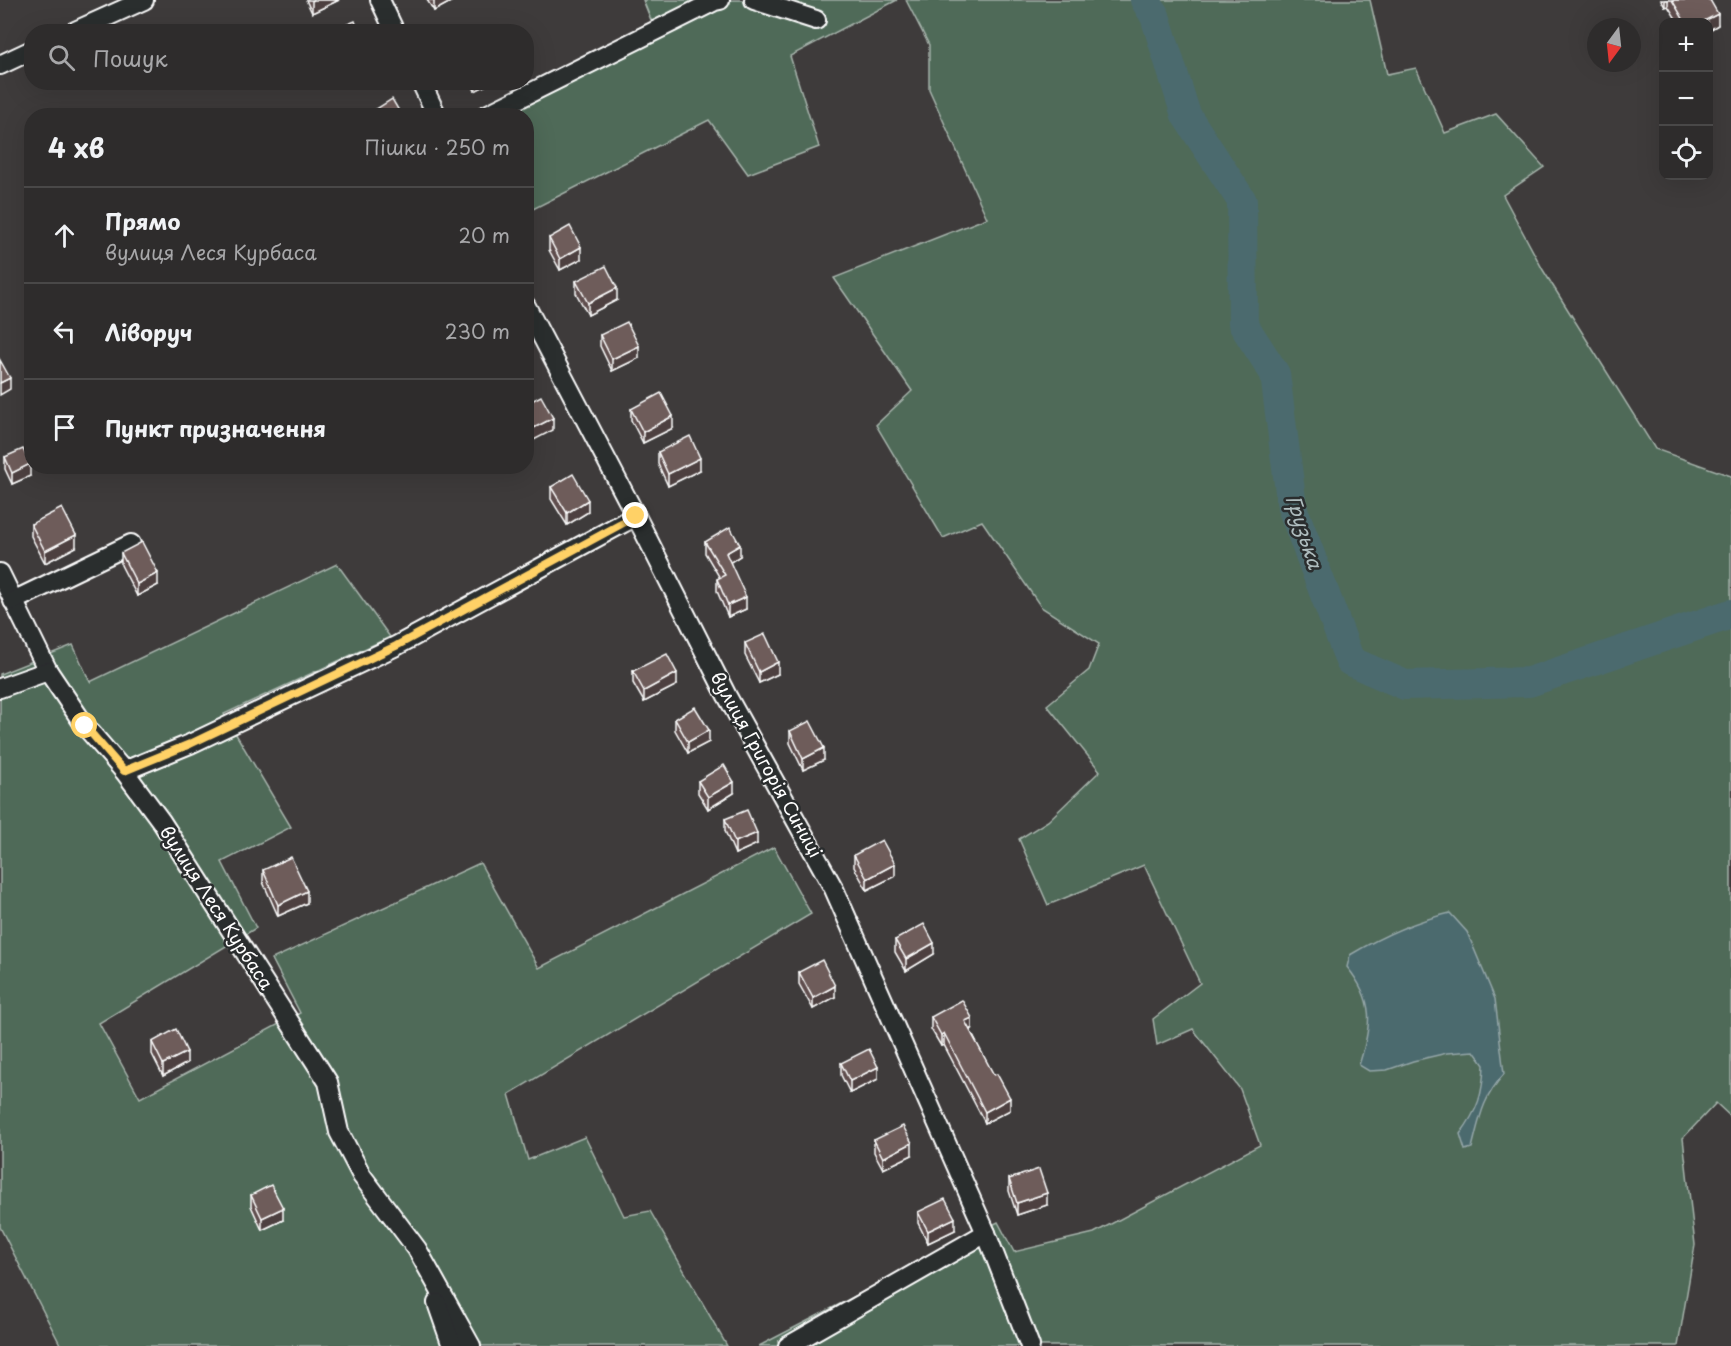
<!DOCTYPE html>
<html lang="uk">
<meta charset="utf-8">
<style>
:root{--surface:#2e2c2c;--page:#363434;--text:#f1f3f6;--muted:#a7a7a9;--line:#494848}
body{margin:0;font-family:"Playpen Sans",sans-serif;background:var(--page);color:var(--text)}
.controls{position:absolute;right:18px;top:18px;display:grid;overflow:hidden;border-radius:12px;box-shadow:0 6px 24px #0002}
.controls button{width:54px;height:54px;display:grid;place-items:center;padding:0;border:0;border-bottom:2px solid var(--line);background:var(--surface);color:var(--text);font:30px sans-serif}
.compass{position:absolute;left:1587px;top:18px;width:54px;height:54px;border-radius:50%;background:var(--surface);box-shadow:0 6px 24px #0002;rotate:195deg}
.stop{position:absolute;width:18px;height:18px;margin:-14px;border:4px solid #ffd166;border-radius:50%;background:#fff}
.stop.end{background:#ffd166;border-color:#fff;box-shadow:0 2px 6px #0008}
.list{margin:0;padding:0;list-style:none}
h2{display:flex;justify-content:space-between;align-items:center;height:78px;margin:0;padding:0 24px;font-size:26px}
h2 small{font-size:20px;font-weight:400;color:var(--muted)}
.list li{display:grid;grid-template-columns:39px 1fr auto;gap:18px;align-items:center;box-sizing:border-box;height:96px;padding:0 24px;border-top:2px solid var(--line)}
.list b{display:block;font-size:22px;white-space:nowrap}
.list p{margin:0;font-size:20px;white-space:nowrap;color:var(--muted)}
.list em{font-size:20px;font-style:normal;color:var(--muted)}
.icon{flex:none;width:33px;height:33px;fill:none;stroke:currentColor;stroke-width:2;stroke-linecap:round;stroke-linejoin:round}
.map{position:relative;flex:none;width:1731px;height:1346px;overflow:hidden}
.search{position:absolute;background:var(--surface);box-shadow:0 6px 24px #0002;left:24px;top:24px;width:510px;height:66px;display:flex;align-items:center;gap:15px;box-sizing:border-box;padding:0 21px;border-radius:24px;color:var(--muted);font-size:22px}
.panel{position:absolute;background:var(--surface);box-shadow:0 6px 24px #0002;left:24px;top:108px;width:510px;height:366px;border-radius:24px}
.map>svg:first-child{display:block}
.green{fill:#4f6a59;stroke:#a7b4ac;stroke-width:1.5}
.water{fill:#4c6a6e;stroke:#94a6a8;stroke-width:1.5}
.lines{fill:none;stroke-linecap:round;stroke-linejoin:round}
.river{stroke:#4c6a6e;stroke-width:30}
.minor-casing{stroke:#fff;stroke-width:22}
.minor{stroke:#2a2d2e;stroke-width:18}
.wall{fill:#5f4e4d;stroke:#fff;stroke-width:1.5}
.shaded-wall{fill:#4d403f;stroke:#fff;stroke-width:1.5}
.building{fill:#6e5b5a;stroke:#fff;stroke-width:1.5}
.route{stroke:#ffd166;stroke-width:8}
.labels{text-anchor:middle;stroke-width:5;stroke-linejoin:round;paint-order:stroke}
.street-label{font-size:18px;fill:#fff;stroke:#2a2d2e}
.water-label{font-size:20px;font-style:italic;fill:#aebcbe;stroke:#2a2d2e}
</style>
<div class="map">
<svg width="1731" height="1346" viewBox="0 0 1731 1346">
<rect width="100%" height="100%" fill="#3e3b3b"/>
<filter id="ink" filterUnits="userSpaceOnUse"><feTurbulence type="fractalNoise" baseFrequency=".0167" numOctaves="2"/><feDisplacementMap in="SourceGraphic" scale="12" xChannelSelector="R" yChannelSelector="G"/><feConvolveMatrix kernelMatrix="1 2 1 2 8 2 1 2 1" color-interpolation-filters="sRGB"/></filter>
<g filter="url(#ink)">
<g class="green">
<path d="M 643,0 L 897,0 L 790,56 L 819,147 L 748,174 L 709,120 L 527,212 L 526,116 L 471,116 L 653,25 Z"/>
<path d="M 906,0 L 1370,0 L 1387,74 L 1416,68 L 1445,133 L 1496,114 L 1544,167 L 1503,195 L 1543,270 L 1655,449 L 1731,476 L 1731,1117 L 1716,1103 L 1683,1138 L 1695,1245 L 1678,1346 L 759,1346 L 998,1222 L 1014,1252 L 1094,1233 L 1260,1145 L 1240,1089 L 1193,1029 L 1157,1045 L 1153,1019 L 1200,983 L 1144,865 L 1048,905 L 1019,839 L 1048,821 L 1100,771 L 1047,705 L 1089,670 L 1099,644 L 1041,607 L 982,521 L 943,538 L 876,425 L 912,391 L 834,278 L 987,218 L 929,89 L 929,45 Z"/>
<path d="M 337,564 L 390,637 L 224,714 L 291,827 L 222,862 L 256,928 L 99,1023 L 140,1098 L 300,1013 L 272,959 L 480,863 L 539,968 L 774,847 L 811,914 L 509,1094 L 528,1160 L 585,1137 L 624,1216 L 650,1211 L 727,1346 L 61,1346 L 0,1227 L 0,674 L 73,645 L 90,682 Z"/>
</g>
<path class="water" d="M 1450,913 L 1467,932 L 1495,999 L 1504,1074 C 1482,1099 1480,1117 1472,1148 L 1465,1150 L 1460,1134 C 1478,1110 1483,1094 1484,1065 L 1474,1051 L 1447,1053 L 1413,1061 L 1387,1070 L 1369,1071 L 1359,1065 C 1372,1025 1375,1001 1347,967 L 1350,955 C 1380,937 1415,921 1450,913 Z"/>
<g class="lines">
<path class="river" d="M 1145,0 L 1155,16 L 1186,115 L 1242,201 L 1243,324 L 1275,374 L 1292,507 L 1350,661 L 1405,685 L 1529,682 L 1731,614"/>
<defs>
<g id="minor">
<path d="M 380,0 L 395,32"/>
<path d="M 754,0 L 816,20"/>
<path d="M 73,32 L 144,0"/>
<path d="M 0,65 L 32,50"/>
<path d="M 421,82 L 437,116"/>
<path d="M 484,116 L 715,1 L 720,0"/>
<path d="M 526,306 L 636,516 L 727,696 L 834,889 L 986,1233 L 1030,1346"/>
<path d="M 0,573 L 48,671 L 85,726 L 124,771 L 161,821 L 328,1082 L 339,1132 L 362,1176 L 417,1249 L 471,1346"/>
<path d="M 13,601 L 131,544"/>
<path d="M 0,688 L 48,671"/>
<path d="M 124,771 L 190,744 L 396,646 L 636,516"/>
<path d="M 437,1303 L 452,1346"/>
<path d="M 788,1346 L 986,1233"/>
</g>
</defs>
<use href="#minor" class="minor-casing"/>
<use href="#minor" class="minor"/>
</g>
<g class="wall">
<path d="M 306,0 L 339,0 L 312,13 Z"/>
<path d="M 427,0 L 454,0 L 434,11 Z"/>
<path d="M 1661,0 L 1710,0 L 1718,25 L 1708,31 L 1708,22 L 1678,22 L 1668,6 L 1665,7 Z"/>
<path d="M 471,82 L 492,82 L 475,91 Z"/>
<path d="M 549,238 L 581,259 L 560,270 L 549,250 Z"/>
<path d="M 576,281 L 617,300 L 588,315 L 576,293 Z"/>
<path d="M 600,335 L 639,358 L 612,371 L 600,346 Z"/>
<path d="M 631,409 L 673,428 L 643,443 L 631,420 Z"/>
<path d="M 658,452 L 700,470 L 668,486 L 658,464 Z"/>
<path d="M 5,457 L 30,476 L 12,484 L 5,469 Z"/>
<path d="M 551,487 L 588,512 L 567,525 L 551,499 Z"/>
<path d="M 31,524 L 76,547 L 45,563 L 31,536 Z"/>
<path d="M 705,542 L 740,556 L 730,562 L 746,609 L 728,617 L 717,591 L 717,579 L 720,578 L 705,553 Z"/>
<path d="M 121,553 L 158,585 L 137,596 L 121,565 Z"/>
<path d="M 745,643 L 778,674 L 759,683 L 745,655 Z"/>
<path d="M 633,671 L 677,685 L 644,702 L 633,683 Z"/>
<path d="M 675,719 L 709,742 L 688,753 L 675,730 Z"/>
<path d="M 790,731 L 824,760 L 803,770 L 790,743 Z"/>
<path d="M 698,781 L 734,793 L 708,809 L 698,793 Z"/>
<path d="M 725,819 L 757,844 L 735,854 L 725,831 Z"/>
<path d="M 854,855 L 895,876 L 867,890 L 854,867 Z"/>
<path d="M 263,870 L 307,903 L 278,916 L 263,882 Z"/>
<path d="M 895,940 L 934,954 L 906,971 L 895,952 Z"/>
<path d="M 799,972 L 835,997 L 813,1009 L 799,984 Z"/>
<path d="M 931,1017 L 972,1029 L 970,1030 L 1010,1110 L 985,1123 L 944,1045 L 941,1046 L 931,1029 Z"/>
<path d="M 152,1042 L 187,1063 L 163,1076 L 152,1054 Z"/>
<path d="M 841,1063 L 878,1079 L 850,1093 L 841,1075 Z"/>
<path d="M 874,1140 L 912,1155 L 883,1169 L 874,1152 Z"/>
<path d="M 1009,1179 L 1047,1205 L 1017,1215 L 1009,1191 Z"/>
<path d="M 251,1195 L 283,1220 L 262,1230 L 251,1206 Z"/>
<path d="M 918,1212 L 955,1230 L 928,1243 L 918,1223 Z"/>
</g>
<g class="shaded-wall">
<path d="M 314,0 L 339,0 L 312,13 L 312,1 Z"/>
<path d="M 434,0 L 454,0 L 434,11 Z"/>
<path d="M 1665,0 L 1668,0 L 1668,6 L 1665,7 Z"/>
<path d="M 1718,14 L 1718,25 L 1708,31 L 1708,22 L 1702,22 Z"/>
<path d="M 475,82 L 492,82 L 475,91 Z"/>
<path d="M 581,247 L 581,259 L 560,270 L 560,259 Z"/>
<path d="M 617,288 L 617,300 L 588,315 L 588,303 Z"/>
<path d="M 639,346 L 639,358 L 612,371 L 612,359 Z"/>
<path d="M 530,367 L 530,378 L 526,380 L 526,368 Z"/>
<path d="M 10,378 L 10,389 L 0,395 L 0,383 Z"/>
<path d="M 673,416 L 673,428 L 643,443 L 643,432 Z"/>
<path d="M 553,418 L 553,430 L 526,444 L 526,432 Z"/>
<path d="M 700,458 L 700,470 L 668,486 L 668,474 Z"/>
<path d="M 30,464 L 30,476 L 12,484 L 12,473 Z"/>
<path d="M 588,500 L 588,512 L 567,525 L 567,513 Z"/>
<path d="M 76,535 L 76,547 L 45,563 L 45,551 Z"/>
<path d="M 740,545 L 740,556 L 726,565 L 726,553 Z"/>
<path d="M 158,573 L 158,585 L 137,596 L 137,584 Z"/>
<path d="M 746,597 L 746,609 L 728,617 L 728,605 Z"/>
<path d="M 778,662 L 778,674 L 759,683 L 759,672 Z"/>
<path d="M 677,673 L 677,685 L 644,702 L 644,691 Z"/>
<path d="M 709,730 L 709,742 L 688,753 L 688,742 Z"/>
<path d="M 824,748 L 824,760 L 803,770 L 803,759 Z"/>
<path d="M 734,782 L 734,793 L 708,809 L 708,797 Z"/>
<path d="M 757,833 L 757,844 L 735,854 L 735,842 Z"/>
<path d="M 895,864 L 895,876 L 867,890 L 867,879 Z"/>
<path d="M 307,891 L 307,903 L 278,916 L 278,905 Z"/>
<path d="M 934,943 L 934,954 L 906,971 L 906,959 Z"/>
<path d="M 835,986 L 835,997 L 813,1009 L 813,998 Z"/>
<path d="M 972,1018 L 972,1029 L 965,1033 L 965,1021 Z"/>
<path d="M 944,1033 L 944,1045 L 941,1046 L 941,1035 Z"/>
<path d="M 187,1052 L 187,1063 L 163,1076 L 163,1064 Z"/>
<path d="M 878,1067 L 878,1079 L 850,1093 L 850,1081 Z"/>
<path d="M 1010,1098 L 1010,1110 L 985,1123 L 985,1112 Z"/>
<path d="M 912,1143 L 912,1155 L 883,1169 L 883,1158 Z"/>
<path d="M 1047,1193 L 1047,1205 L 1017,1215 L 1017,1203 Z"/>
<path d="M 283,1208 L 283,1220 L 262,1230 L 262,1218 Z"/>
<path d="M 955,1218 L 955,1230 L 928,1243 L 928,1231 Z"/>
</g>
<g class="building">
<path d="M 1672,0 L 1710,0 L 1718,14 L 1702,22 L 1685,22 Z"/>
<path d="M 355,21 L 359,32 L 337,32 L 336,29 Z"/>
<path d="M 392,99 L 402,116 L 371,116 L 370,113 Z"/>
<path d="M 570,226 L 581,247 L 560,259 L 549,238 Z"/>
<path d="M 606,266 L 617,288 L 588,303 L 576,281 Z"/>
<path d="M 627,322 L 639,346 L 612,359 L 600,335 Z"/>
<path d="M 0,360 L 10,378 L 0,383 Z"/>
<path d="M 526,360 L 530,367 L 526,368 Z"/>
<path d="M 661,393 L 673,416 L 643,432 L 631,409 Z"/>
<path d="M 541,396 L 553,418 L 526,432 L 526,404 Z"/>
<path d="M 690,436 L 700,458 L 668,474 L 658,452 Z"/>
<path d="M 23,449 L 30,464 L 12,473 L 5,457 Z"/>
<path d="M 573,474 L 588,500 L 567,513 L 551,487 Z"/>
<path d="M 62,508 L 76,535 L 45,551 L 31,524 Z"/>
<path d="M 730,527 L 740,545 L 726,553 L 746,597 L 728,605 L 717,579 L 725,575 L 705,542 Z"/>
<path d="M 142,542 L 158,573 L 137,584 L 121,553 Z"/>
<path d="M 765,634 L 778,662 L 759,672 L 745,643 Z"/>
<path d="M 667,654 L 677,673 L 644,691 L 633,671 Z"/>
<path d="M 695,707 L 709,730 L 688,742 L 675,719 Z"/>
<path d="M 810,721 L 824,748 L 803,759 L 790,731 Z"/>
<path d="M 724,765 L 734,782 L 708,797 L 698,781 Z"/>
<path d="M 747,810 L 757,833 L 735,842 L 725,819 Z"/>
<path d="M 882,840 L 895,864 L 867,879 L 854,855 Z"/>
<path d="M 291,857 L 307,891 L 278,905 L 263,870 Z"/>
<path d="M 924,924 L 934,943 L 906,959 L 895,940 Z"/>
<path d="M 822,960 L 835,986 L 813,998 L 799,972 Z"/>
<path d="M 962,1000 L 972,1018 L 965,1021 L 994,1075 L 997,1074 L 1010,1098 L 985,1112 L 944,1033 L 941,1035 L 931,1017 Z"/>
<path d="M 176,1029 L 187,1052 L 163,1064 L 152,1042 Z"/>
<path d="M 869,1049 L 878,1067 L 850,1081 L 841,1063 Z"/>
<path d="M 903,1126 L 912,1143 L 883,1158 L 874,1140 Z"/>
<path d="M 1039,1169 L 1047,1193 L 1017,1203 L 1009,1179 Z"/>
<path d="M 271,1185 L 283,1208 L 262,1218 L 251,1195 Z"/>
<path d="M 945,1199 L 955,1218 L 928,1231 L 918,1212 Z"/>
</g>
</g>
<g class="lines" filter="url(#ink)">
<path class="route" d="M 85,726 L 124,771 L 190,744 L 396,646 L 636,516"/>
</g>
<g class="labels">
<g class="street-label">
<text transform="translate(766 765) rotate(61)" y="6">вулиця Григорія Синиці</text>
<text transform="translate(216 908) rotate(57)" y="6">вулиця Леся Курбаса</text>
</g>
<g class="water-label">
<text transform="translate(1304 532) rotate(72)" y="7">Грузька</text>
</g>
</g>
</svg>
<div class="controls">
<button>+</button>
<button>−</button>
<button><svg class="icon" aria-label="locate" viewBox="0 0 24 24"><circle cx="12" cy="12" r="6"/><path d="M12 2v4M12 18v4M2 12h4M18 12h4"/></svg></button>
</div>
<svg class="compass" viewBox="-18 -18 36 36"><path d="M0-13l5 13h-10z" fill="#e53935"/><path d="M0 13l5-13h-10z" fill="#a7a7a9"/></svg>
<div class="stop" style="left:85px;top:726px"></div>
<div class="stop end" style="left:636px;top:516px"></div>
<div class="search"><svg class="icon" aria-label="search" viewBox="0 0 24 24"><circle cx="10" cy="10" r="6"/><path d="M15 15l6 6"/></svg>Пошук</div>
<section class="panel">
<h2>4 хв<small>Пішки · 250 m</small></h2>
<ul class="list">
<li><svg class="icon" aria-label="ahead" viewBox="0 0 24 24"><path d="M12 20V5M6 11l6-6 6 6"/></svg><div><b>Прямо</b><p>вулиця Леся Курбаса</p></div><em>20 m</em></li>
<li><svg class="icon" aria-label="left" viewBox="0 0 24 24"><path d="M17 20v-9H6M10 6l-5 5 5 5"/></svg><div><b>Ліворуч</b></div><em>230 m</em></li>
<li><svg class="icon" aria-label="arrive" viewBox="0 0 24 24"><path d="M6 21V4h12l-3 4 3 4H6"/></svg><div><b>Пункт призначення</b></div></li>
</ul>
</section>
</div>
